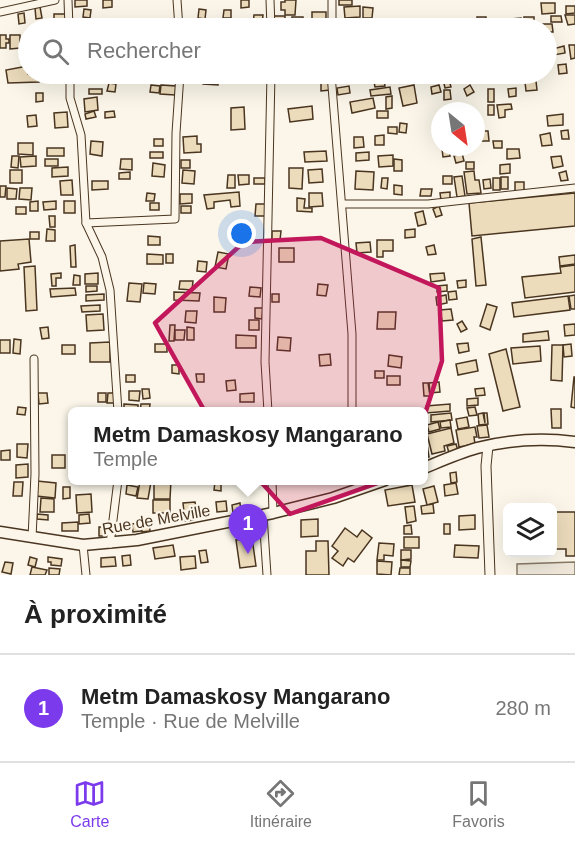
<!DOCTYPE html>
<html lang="fr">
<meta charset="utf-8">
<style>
:root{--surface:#fff;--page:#f2f2f2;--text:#222;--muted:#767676;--line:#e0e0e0;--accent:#7c3aed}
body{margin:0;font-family:Arial,sans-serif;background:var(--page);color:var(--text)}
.controls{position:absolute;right:18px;bottom:18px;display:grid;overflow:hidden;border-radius:9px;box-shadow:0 6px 24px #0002}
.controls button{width:54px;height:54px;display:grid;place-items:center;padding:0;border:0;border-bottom:2px solid var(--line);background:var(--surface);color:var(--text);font:30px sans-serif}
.compass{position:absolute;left:431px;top:102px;width:54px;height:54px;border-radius:50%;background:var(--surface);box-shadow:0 6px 24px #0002;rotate:150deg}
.you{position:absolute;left:242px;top:234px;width:21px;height:21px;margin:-15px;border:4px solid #fff;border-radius:50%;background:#1a73e8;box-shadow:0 0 0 9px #1a73e833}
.badge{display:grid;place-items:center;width:39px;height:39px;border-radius:50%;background:var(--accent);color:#fff;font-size:20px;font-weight:700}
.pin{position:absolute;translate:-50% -50px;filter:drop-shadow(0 2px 3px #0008)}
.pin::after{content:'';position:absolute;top:32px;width:21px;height:18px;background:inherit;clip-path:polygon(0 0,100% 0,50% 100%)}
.popup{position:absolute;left:68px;top:407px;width:360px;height:78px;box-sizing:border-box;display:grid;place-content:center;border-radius:9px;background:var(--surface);filter:drop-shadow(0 2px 4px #0005);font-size:20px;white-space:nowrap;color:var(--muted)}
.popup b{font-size:22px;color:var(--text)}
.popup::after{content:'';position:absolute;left:50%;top:100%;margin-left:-12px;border:12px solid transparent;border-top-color:var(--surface)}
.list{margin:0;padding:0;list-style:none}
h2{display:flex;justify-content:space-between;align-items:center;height:78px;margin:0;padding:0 24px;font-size:26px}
h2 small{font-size:20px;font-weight:400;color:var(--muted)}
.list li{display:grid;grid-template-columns:39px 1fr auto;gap:18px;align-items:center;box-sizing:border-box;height:108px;padding:0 24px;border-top:2px solid var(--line)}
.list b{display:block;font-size:22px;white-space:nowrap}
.list p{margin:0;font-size:20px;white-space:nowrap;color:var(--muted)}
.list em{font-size:20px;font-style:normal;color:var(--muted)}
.icon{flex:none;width:33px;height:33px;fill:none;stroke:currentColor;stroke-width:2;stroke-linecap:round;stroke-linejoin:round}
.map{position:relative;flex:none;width:575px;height:575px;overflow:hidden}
.search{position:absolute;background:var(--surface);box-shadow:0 6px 24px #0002;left:18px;right:18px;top:18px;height:66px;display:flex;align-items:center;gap:15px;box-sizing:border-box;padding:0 21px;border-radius:33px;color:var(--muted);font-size:22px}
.sheet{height:186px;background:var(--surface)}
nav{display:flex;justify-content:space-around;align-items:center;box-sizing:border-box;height:84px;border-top:2px solid var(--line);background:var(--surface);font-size:16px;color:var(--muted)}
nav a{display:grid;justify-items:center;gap:3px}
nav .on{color:var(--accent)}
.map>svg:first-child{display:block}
.green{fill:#ede6d9;stroke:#887966;stroke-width:1.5}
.building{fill:#ecdcbc;stroke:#4a3520;stroke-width:1.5}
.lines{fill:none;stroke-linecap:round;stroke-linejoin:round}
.street-casing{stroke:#4a3520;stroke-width:9}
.secondary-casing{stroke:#4a3520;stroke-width:11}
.primary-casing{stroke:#4a3520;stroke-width:13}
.street{stroke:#fbf6e9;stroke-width:7}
.secondary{stroke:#fbf6e9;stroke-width:9}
.primary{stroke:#fbf6e9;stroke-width:10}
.marked{fill:#c2185b;fill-opacity:0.2;stroke:#c2185b;stroke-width:4.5;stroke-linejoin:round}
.labels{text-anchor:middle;stroke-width:4.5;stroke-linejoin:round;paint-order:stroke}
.street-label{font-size:16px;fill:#4a3520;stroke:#fbf6e9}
</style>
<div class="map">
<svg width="575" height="575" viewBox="0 0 575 575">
<rect width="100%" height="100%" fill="#fbf6e9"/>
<path class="green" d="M 575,562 L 575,575 L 517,575 L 517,564 Z"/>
<g class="building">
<path d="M 75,0 L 87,0 L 87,6 L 75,7 Z"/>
<path d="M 103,0 L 112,0 L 112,7 L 103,8 Z"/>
<path d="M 241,0 L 249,0 L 249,7 L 241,8 Z"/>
<path d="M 285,0 L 296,0 L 295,15 L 285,15 L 285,10 L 281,10 L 281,2 L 285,2 Z"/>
<rect x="339" y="0" width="13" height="5"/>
<path d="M 541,3 L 555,3 L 555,13 L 542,14 Z"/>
<path d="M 360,6 L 360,17 L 345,18 L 344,7 Z"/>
<path d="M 566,6 L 575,6 L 575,13 L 566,14 Z"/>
<path d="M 40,7 L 42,18 L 36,19 L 35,8 Z"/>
<path d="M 363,7 L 373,8 L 372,18 L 363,18 Z"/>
<path d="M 84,9 L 91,10 L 90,18 L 83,17 Z"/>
<path d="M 199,9 L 206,10 L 205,19 L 198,18 Z"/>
<path d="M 224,10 L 231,10 L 231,18 L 223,18 Z"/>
<rect x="312" y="12" width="14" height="8"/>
<path d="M 24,13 L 25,23 L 19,24 L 18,14 Z"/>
<rect x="54" y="14" width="12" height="8"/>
<path d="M 254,15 L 263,15 L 262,24 L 253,24 Z"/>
<path d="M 565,15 L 575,15 L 575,24 L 568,25 Z"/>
<path d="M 273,16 L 285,16 L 285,23 L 274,23 Z"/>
<path d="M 551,16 L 561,16 L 562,22 L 551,22 Z"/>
<path d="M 292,17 L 303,17 L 304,28 L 292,28 Z"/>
<path d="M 477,17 L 486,17 L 486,27 L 478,27 Z"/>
<rect x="524" y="17" width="10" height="8"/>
<path d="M 521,18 L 521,25 L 512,26 L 511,19 Z"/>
<path d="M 75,19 L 90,20 L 90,26 L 75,25 Z"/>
<path d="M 326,21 L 327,28 L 310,28 L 310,22 Z"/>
<path d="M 543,24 L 552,24 L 553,32 L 546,32 L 546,28 L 543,28 Z"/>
<path d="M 0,35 L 6,35 L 6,39 L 9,39 L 9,43 L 6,43 L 6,48 L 0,48 Z"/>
<path d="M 10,35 L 20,35 L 20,48 L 10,49 Z"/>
<path d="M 569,45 L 575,45 L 575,58 L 571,59 Z"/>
<path d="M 564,46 L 565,53 L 554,55 L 553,49 Z"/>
<path d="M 566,64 L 567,73 L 559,74 L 558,65 Z"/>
<path d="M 28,66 L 28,74 L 38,74 L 39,82 L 8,83 L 6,70 Z"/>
<path d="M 51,74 L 62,74 L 62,79 L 52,80 Z"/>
<rect x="81" y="74" width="20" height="3"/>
<path d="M 328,74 L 329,80 L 315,82 L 314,75 Z"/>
<rect x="390" y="74" width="8" height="9"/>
<rect x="406" y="74" width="9" height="8"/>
<path d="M 452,74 L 453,78 L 449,80 L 451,87 L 445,88 L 442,75 Z"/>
<path d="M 383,75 L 385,86 L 375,87 L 373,77 Z"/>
<path d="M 203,77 L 218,77 L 218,85 L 203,84 Z"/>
<path d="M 536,81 L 537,90 L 526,91 L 525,82 Z"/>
<path d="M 109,83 L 116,84 L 115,92 L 107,91 Z"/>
<path d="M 321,83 L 329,83 L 330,90 L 321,91 Z"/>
<path d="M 151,85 L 160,86 L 159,93 L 150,92 Z"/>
<path d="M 161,85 L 176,86 L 175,95 L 160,94 Z"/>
<path d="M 414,85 L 417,103 L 403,106 L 399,88 Z"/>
<path d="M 439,85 L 441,92 L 432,94 L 431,87 Z"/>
<path d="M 470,85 L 474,92 L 467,96 L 464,89 Z"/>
<path d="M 349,86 L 350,93 L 338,95 L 337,88 Z"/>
<path d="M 390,87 L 391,94 L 371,96 L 370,90 Z"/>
<path d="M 516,88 L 516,96 L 509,97 L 508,89 Z"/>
<rect x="89" y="89" width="13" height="5"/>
<rect x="488" y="89" width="6" height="13"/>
<path d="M 444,90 L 450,90 L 451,99 L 444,100 Z"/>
<path d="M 36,93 L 43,93 L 43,101 L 36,102 Z"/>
<path d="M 392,96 L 392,108 L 386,109 L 386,97 Z"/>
<path d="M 97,97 L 98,110 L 85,112 L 84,99 Z"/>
<path d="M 373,98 L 375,108 L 352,113 L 350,102 Z"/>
<path d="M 511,104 L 512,109 L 505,110 L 505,117 L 499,118 L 497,105 Z"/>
<rect x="488" y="105" width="6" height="10"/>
<path d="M 312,106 L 313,119 L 290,122 L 288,109 Z"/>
<path d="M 244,107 L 245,129 L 231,130 L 231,108 Z"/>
<path d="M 94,111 L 96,117 L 86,119 L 85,114 Z"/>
<path d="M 114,111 L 115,117 L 105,118 L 105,112 Z"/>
<rect x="377" y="111" width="11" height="7"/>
<path d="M 67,112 L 68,127 L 55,128 L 54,113 Z"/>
<path d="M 563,114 L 563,125 L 548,126 L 547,116 Z"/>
<path d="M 36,115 L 37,126 L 28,127 L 27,116 Z"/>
<path d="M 400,123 L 407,124 L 406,133 L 399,132 Z"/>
<path d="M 388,127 L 397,127 L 397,134 L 388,133 Z"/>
<path d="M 568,130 L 569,139 L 562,139 L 561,131 Z"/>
<path d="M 481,131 L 488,131 L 489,141 L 481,141 Z"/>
<path d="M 550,133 L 552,145 L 542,146 L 540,135 Z"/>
<path d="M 384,135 L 384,145 L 375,145 L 375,136 Z"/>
<path d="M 197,136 L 197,144 L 201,144 L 201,152 L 184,153 L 183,137 Z"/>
<path d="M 354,137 L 363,137 L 364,147 L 354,148 Z"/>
<rect x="154" y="139" width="9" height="7"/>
<path d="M 91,141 L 103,142 L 102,156 L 90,154 Z"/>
<path d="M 493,141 L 502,141 L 502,148 L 494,148 Z"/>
<path d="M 18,143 L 33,143 L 33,155 L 18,154 Z"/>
<rect x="47" y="148" width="17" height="8"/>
<path d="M 449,148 L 450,156 L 443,157 L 442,149 Z"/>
<path d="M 507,149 L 519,149 L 520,158 L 507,159 Z"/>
<path d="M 326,151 L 327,161 L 305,162 L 304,152 Z"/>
<rect x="150" y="152" width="13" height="6"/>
<path d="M 369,152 L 369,160 L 356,161 L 356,153 Z"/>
<path d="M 462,153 L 464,161 L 456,163 L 454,156 Z"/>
<path d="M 393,155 L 393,166 L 379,167 L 378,156 Z"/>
<path d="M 12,156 L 19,156 L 18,168 L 11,167 Z"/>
<path d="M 36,156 L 36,166 L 21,167 L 20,157 Z"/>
<path d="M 561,156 L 563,166 L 553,168 L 551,157 Z"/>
<rect x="45" y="159" width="13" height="7"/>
<path d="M 121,159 L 132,159 L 132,170 L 120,169 Z"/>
<path d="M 394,159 L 402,160 L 402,171 L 394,171 Z"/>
<rect x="181" y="160" width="9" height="8"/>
<rect x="466" y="162" width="8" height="7"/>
<path d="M 153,163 L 165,165 L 164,177 L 152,176 Z"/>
<path d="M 510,164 L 510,173 L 500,174 L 500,165 Z"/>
<path d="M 68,167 L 68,176 L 52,177 L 52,168 Z"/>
<path d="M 289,168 L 303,168 L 302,189 L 289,188 Z"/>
<path d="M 322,169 L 323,182 L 309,183 L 308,170 Z"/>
<rect x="10" y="170" width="12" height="13"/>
<path d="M 183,170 L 195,171 L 194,184 L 182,183 Z"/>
<path d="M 356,171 L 374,172 L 373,190 L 355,189 Z"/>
<path d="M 474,171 L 475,180 L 479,180 L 481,193 L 467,194 L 464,172 Z"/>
<path d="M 566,171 L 568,180 L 561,181 L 559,173 Z"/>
<path d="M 130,172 L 130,179 L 119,179 L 119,173 Z"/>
<path d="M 228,175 L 235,175 L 235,188 L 227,188 Z"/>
<path d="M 238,175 L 249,175 L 249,184 L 239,185 Z"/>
<rect x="443" y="176" width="9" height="8"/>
<path d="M 462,176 L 465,196 L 457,197 L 454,177 Z"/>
<rect x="501" y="177" width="7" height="12"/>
<rect x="254" y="178" width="11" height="6"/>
<path d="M 382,178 L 388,178 L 387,189 L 381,188 Z"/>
<rect x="493" y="178" width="7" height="12"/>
<path d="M 490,179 L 491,188 L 484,189 L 483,180 Z"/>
<path d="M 72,180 L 73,195 L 61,195 L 60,181 Z"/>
<path d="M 92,181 L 108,181 L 108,189 L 92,190 Z"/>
<rect x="515" y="182" width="9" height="9"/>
<path d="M 394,185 L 402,186 L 402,195 L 394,194 Z"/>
<path d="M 0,186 L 6,186 L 5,197 L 0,197 Z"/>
<path d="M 7,188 L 17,189 L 16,199 L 7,199 Z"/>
<path d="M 20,188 L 32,188 L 31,200 L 19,199 Z"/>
<path d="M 421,189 L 432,189 L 431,196 L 420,196 Z"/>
<path d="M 239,192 L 240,206 L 231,207 L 230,200 L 214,202 L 214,208 L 207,209 L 204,195 Z"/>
<path d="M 450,192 L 450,199 L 441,200 L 440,193 Z"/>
<path d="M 147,193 L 155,194 L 154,201 L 146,201 Z"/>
<path d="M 309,193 L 322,193 L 323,206 L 309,207 Z"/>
<path d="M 575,193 L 575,226 L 472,236 L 469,203 Z"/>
<path d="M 180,194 L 192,194 L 192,203 L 180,204 Z"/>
<path d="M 297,198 L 305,199 L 304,208 L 312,208 L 312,212 L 297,211 Z"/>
<path d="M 38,201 L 38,211 L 30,211 L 30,202 Z"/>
<path d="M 56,201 L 56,209 L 44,210 L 43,202 Z"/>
<rect x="64" y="201" width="11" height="12"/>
<rect x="150" y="203" width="9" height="7"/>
<path d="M 256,204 L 265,204 L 265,216 L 255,216 Z"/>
<rect x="181" y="206" width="10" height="7"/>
<path d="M 439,206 L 442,215 L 436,217 L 433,209 Z"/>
<rect x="16" y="207" width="10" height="7"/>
<path d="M 423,211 L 426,224 L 418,226 L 415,213 Z"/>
<path d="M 49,216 L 55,216 L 55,227 L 50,227 Z"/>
<path d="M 47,229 L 55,230 L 55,241 L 46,241 Z"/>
<path d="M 415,229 L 415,237 L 405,238 L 405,230 Z"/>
<path d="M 272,231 L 281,231 L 280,240 L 272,240 Z"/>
<rect x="30" y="232" width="9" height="7"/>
<path d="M 148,236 L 160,237 L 160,245 L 148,245 Z"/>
<path d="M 481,237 L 486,285 L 476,286 L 472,239 Z"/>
<path d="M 29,239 L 31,262 L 18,264 L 19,269 L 0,271 L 0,241 Z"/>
<path d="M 377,240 L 393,240 L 393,251 L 383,251 L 383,257 L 377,257 Z"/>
<path d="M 370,242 L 371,252 L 357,253 L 356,243 Z"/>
<path d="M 75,245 L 76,267 L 71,267 L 70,246 Z"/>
<path d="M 434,245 L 436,254 L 428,255 L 426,247 Z"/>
<rect x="279" y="248" width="15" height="14"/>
<path d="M 218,252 L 229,254 L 226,269 L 215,267 Z"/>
<path d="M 147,254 L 163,255 L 163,264 L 147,264 Z"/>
<rect x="166" y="254" width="7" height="9"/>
<path d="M 575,255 L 575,264 L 560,266 L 559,257 Z"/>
<path d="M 198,261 L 207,262 L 206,272 L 197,271 Z"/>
<path d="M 575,265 L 575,292 L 525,298 L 522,277 L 561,273 L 560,267 Z"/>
<path d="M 35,266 L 37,310 L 26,311 L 24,267 Z"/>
<path d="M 61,273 L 61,278 L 56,278 L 56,286 L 52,286 L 51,274 Z"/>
<path d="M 98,273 L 98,284 L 85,284 L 85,274 Z"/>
<path d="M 444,273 L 445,280 L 431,282 L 430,274 Z"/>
<path d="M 74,275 L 80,276 L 80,285 L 73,285 Z"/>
<path d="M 466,280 L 466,287 L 458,288 L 457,281 Z"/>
<path d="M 180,281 L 193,281 L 192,290 L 179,289 Z"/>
<path d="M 129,283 L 142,284 L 140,302 L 127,301 Z"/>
<path d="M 144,283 L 156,284 L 155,294 L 143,293 Z"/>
<path d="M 318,284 L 328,285 L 326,296 L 317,295 Z"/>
<path d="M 447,285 L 447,291 L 437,292 L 437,286 Z"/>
<path d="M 86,286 L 97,286 L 97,291 L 86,292 Z"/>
<path d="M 250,287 L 261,288 L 260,297 L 249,296 Z"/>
<path d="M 75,288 L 76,295 L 51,297 L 50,289 Z"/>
<path d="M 456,291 L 457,299 L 449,300 L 448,292 Z"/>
<path d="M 174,292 L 200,293 L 199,301 L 174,300 Z"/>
<path d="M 104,294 L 104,300 L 86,301 L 86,295 Z"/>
<rect x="272" y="294" width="7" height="8"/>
<path d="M 446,295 L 447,303 L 437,305 L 436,297 Z"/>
<path d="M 575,295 L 575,309 L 571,309 L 569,296 Z"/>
<path d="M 568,296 L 570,310 L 514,317 L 512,303 Z"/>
<path d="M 214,297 L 226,298 L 225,312 L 214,312 Z"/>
<path d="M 487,304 L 497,307 L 490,330 L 480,326 Z"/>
<path d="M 100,305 L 100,311 L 82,312 L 81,306 Z"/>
<path d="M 255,308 L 263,308 L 262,319 L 255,318 Z"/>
<path d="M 451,309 L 453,320 L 442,321 L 440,310 Z"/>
<path d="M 186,311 L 197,311 L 196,323 L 185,322 Z"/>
<path d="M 378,312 L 396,312 L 395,329 L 377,329 Z"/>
<path d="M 103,314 L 104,330 L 87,331 L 86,315 Z"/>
<rect x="249" y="320" width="10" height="10"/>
<path d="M 462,321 L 467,329 L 461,332 L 457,324 Z"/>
<path d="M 575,324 L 575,335 L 565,336 L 564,325 Z"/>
<path d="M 170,325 L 175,325 L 174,341 L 169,341 Z"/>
<path d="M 48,327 L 49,338 L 42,339 L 40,328 Z"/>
<path d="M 187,327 L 194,328 L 194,340 L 187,340 Z"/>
<path d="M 175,330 L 185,330 L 184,340 L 175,340 Z"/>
<path d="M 548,331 L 549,340 L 523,342 L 523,334 Z"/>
<path d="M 236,335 L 256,336 L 256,348 L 236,348 Z"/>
<path d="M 278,337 L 291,338 L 290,351 L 277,350 Z"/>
<path d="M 14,339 L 21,340 L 20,354 L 13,353 Z"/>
<rect x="0" y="340" width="10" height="13"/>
<path d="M 110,342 L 110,362 L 90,362 L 90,343 Z"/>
<path d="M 468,343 L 469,351 L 459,353 L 457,344 Z"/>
<rect x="155" y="344" width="12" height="8"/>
<path d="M 571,344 L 572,356 L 564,357 L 563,345 Z"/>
<rect x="62" y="345" width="13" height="9"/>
<path d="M 552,345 L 563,345 L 562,381 L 551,380 Z"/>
<path d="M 540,346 L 541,361 L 513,364 L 511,348 Z"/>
<path d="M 506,349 L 520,407 L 503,411 L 489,354 Z"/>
<path d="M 330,354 L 331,365 L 320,366 L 319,355 Z"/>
<path d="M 389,355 L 402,357 L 401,368 L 388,366 Z"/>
<path d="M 476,360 L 478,371 L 458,375 L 456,364 Z"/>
<path d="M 172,365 L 179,365 L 179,374 L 172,373 Z"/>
<rect x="375" y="371" width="9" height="7"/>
<path d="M 196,374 L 204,374 L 204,382 L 197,382 Z"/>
<rect x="126" y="375" width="9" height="7"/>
<rect x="387" y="376" width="13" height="9"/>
<path d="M 574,377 L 575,377 L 575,408 L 571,407 Z"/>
<path d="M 235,380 L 236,390 L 227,391 L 226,381 Z"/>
<path d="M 439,382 L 440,392 L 430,393 L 429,383 Z"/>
<path d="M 423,383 L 428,383 L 430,396 L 424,396 Z"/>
<path d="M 484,388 L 485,395 L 476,396 L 475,389 Z"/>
<path d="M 142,389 L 149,389 L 150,398 L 143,399 Z"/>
<path d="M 129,391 L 140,391 L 139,401 L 129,400 Z"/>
<path d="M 38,393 L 47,393 L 48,403 L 39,404 Z"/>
<rect x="98" y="393" width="8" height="9"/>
<path d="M 108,393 L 114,393 L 114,403 L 107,403 Z"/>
<path d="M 254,393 L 254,402 L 240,402 L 240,394 Z"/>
<path d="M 478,398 L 478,405 L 467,406 L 467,399 Z"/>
<path d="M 124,404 L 138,405 L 138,412 L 124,412 Z"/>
<path d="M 141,404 L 150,404 L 149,412 L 140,412 Z"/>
<path d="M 450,404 L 450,411 L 426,413 L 426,406 Z"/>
<path d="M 18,407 L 26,408 L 25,415 L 17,414 Z"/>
<path d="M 475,407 L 477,415 L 469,416 L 467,408 Z"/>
<path d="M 551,409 L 561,409 L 561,428 L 552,428 Z"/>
<path d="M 451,413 L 452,420 L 431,422 L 431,415 Z"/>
<path d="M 483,413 L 485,423 L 484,413 L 487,413 L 488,424 L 479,425 L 478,414 Z"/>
<path d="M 467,417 L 469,427 L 458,429 L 456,419 Z"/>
<path d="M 450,420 L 451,427 L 441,428 L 440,422 Z"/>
<path d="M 438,422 L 440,429 L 429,432 L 427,425 Z"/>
<path d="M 487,425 L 489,437 L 479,438 L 477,426 Z"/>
<path d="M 475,427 L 477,437 L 474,437 L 475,444 L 459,447 L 456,430 Z"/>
<path d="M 451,428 L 454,443 L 444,446 L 445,451 L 432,454 L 427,434 Z"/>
<path d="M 17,444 L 28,444 L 27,458 L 17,457 Z"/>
<path d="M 427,444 L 429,457 L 424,459 L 424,445 Z"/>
<path d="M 456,444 L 458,451 L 449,453 L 447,446 Z"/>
<path d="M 10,450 L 10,460 L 1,460 L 1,451 Z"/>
<rect x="52" y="455" width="13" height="13"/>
<path d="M 28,464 L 28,477 L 16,478 L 16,465 Z"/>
<path d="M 456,472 L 457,482 L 451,483 L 450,473 Z"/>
<path d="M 154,480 L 171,480 L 170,499 L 154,499 Z"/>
<path d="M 37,481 L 56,483 L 55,498 L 36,496 Z"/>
<path d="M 140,481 L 151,482 L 148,499 L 137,498 Z"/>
<path d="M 14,482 L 23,482 L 22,496 L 13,496 Z"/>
<path d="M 215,482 L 221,482 L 221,491 L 214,490 Z"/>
<path d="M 456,483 L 458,494 L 445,496 L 444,485 Z"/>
<path d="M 127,485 L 138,487 L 136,496 L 126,494 Z"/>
<path d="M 412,485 L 415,502 L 388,506 L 385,490 Z"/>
<path d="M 434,486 L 438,502 L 427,505 L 423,489 Z"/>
<path d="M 63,487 L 70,487 L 70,498 L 63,499 Z"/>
<path d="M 91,494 L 92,512 L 77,513 L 76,495 Z"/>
<path d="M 41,498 L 54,499 L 54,512 L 40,512 Z"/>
<rect x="153" y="500" width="17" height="13"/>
<path d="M 226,501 L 227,511 L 217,512 L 216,502 Z"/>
<path d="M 195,502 L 196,508 L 192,508 L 193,520 L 185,521 L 183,503 Z"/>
<path d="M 240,503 L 241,512 L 233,513 L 232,505 Z"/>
<path d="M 433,504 L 434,513 L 422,514 L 421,506 Z"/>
<path d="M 414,506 L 416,521 L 407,523 L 405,507 Z"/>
<path d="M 555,512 L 575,512 L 575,556 L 566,556 L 566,549 L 556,549 Z"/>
<path d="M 37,514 L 48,515 L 48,520 L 37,519 Z"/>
<path d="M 89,514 L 90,523 L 79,524 L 79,515 Z"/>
<path d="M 475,515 L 475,529 L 459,530 L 459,516 Z"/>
<path d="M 318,519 L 318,536 L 301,537 L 301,520 Z"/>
<path d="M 78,522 L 78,531 L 62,531 L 62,523 Z"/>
<path d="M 141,522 L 149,522 L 150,531 L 142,532 Z"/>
<path d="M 140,523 L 141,531 L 133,532 L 132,524 Z"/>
<rect x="444" y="524" width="6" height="10"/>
<path d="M 411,525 L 412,534 L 404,534 L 404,526 Z"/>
<path d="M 99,527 L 110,527 L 110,539 L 105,539 L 105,536 L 99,536 Z"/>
<path d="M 345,528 L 357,537 L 362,530 L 372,538 L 354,562 L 348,558 L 343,566 L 332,558 L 338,551 L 332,546 Z"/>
<rect x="404" y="537" width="15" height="11"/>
<path d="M 252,538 L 256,566 L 240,568 L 236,540 Z"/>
<path d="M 316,541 L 328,541 L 329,575 L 306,575 L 306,551 L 316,551 Z"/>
<path d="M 379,543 L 394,544 L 393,556 L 384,555 L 384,560 L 377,560 Z"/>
<path d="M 173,545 L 175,556 L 155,559 L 153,548 Z"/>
<path d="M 455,545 L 479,546 L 478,558 L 454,557 Z"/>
<path d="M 206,550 L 208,562 L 201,563 L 199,551 Z"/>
<path d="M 401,550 L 411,550 L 411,559 L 401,560 Z"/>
<path d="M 130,555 L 131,565 L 123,566 L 122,556 Z"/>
<path d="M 195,556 L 196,568 L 181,570 L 180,557 Z"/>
<path d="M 30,557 L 37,559 L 35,567 L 28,565 Z"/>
<path d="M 48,557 L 62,559 L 61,566 L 51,565 L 51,562 L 48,562 Z"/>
<path d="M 115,557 L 116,566 L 101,567 L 101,558 Z"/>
<path d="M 401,560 L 411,561 L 410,567 L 401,567 Z"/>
<path d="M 377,561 L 392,562 L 391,575 L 377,574 Z"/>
<path d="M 5,562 L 13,563 L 11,574 L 2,572 Z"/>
<path d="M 32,567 L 47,570 L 45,575 L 30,575 Z"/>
<path d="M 49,568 L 60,569 L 59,575 L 49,575 Z"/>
<path d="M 400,568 L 410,568 L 410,575 L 399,575 Z"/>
</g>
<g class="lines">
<defs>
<g id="street">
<path d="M 68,0 L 69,28"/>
<path d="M 177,0 L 179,28"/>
<path d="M 270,0 L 271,28"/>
<path d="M 0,12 L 55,0"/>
<path d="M 332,28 L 332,0"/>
<path d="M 70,74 L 70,98 L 81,135 L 86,223 L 102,257 L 110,290 L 118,412"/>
<path d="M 331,74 L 352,334 L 352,412"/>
<path d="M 342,204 L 428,204 L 575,188"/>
<path d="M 86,223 L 175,219 L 176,133 L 180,74"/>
<path d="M 268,412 L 265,362 L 271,74"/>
<path d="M 272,480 L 273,513"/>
<path d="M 263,515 L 267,575"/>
<path d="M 32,538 L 35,474 L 34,359"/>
<path d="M 110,544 L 118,480"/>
<path d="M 83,545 L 86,575"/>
</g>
<path id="secondary" d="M 488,446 L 486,466 L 490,575"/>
<g id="primary">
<path d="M 424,468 C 441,461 459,453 477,448 C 508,440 543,438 575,442"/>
<path d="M 0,532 L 83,545 L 137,540 L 273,513 L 333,498 L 385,480"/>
</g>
</defs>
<use href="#street" class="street-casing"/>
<use href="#secondary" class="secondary-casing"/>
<use href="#primary" class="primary-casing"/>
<use href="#street" class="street"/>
<use href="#secondary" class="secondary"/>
<use href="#primary" class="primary"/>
</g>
<path class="marked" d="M 321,238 L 439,288 L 442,361 L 406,473 L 290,514 L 217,433 L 155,323 L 244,242 Z"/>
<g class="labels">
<g class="street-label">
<text transform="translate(156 519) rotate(-10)" y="6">Rue de Melville</text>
</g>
</g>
</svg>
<div class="controls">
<button><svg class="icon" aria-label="layers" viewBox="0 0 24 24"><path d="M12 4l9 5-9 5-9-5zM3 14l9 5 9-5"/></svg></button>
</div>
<svg class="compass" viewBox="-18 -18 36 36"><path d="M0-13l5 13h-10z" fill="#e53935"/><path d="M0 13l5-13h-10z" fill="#767676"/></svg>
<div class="you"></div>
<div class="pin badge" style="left:248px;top:554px">1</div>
<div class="popup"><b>Metm Damaskosy Mangarano</b>Temple</div>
<div class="search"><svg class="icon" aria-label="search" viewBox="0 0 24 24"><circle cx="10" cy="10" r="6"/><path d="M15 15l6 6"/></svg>Rechercher</div>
</div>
<section class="sheet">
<h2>À proximité<small></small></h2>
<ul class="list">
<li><span class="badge">1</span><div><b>Metm Damaskosy Mangarano</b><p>Temple · Rue de Melville</p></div><em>280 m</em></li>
</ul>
</section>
<nav>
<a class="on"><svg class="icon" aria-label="map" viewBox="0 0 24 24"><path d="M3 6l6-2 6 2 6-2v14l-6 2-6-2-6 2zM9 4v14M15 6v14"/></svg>Carte</a>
<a><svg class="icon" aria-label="directions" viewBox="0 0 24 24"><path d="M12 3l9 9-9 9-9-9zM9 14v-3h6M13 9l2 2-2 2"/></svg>Itinéraire</a>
<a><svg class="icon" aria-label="saved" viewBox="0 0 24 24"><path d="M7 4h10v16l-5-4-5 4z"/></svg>Favoris</a>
</nav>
